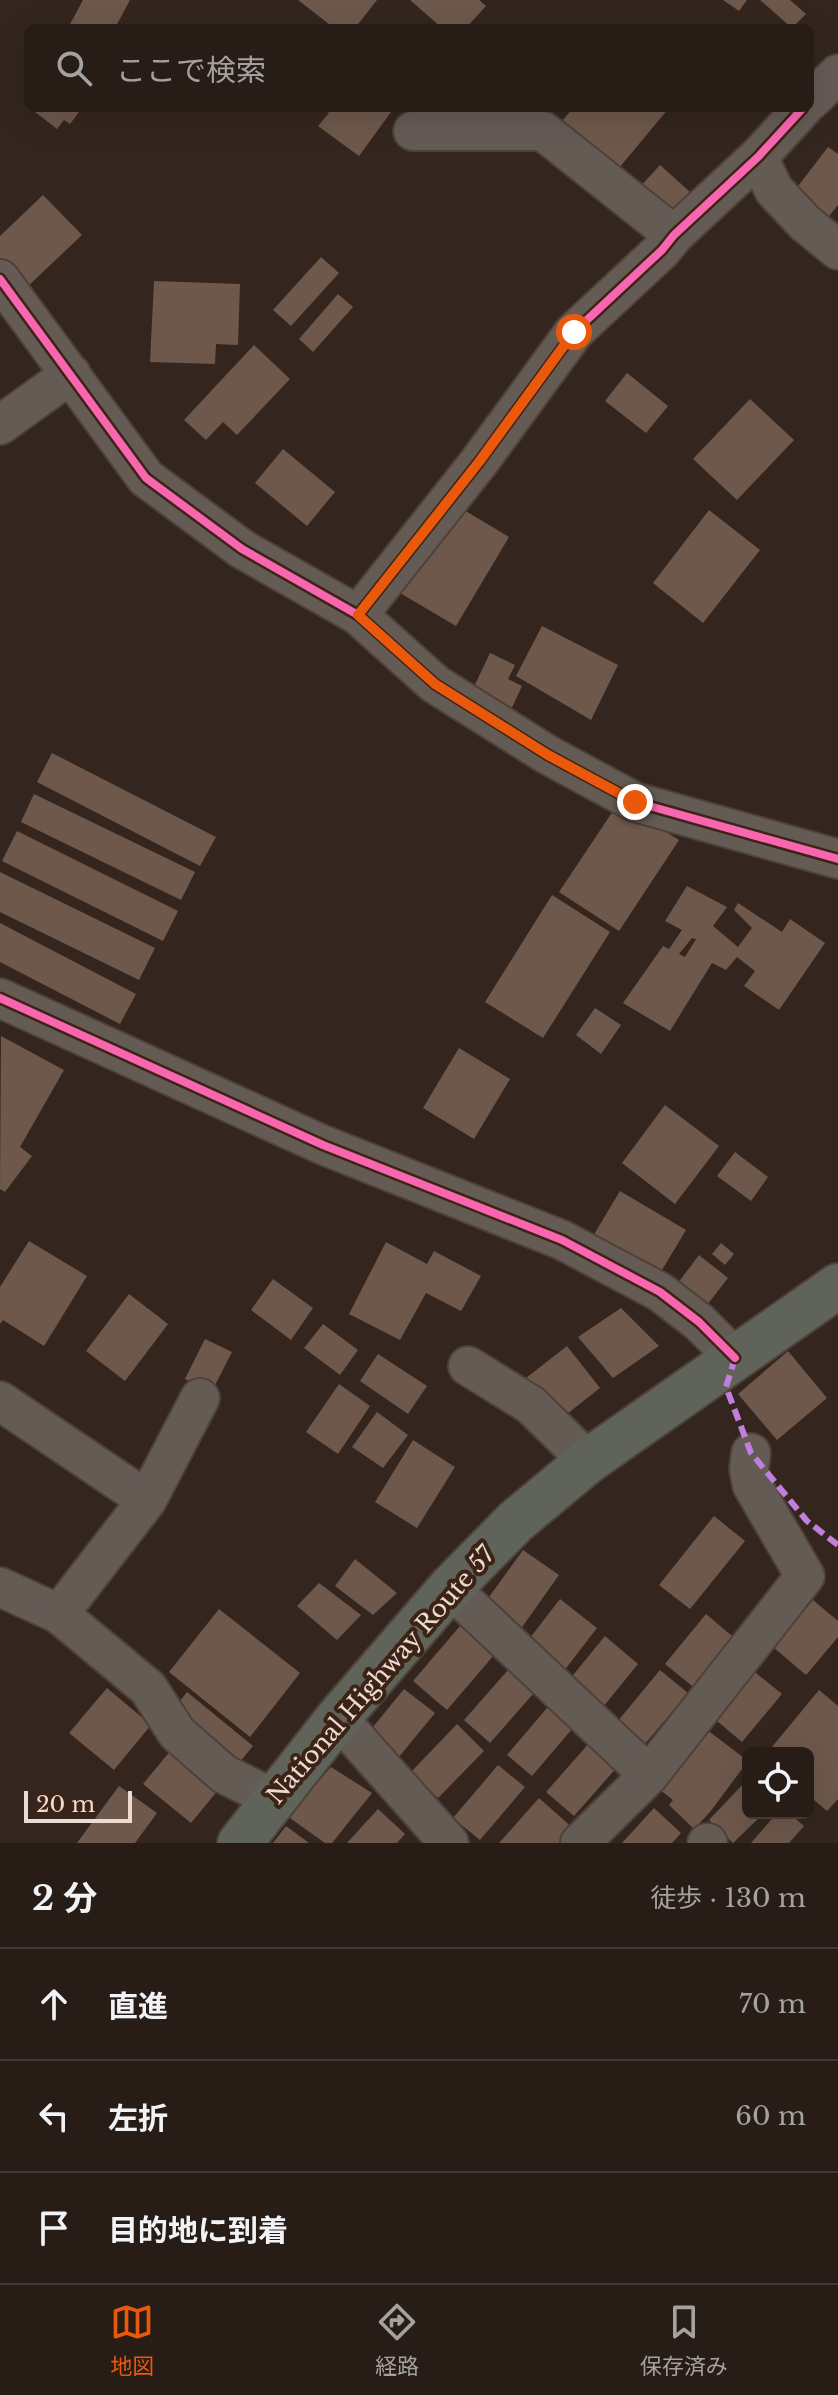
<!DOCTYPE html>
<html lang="ja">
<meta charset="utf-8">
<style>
:root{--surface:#271c16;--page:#2f251f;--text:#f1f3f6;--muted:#a4a1a1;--line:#433a35;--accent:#ea580c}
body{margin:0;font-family:"Libre Baskerville","Noto Sans JP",serif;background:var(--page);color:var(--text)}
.controls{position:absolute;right:24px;bottom:24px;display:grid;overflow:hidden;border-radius:12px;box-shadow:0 8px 32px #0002}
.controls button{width:72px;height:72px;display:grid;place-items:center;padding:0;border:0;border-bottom:2px solid var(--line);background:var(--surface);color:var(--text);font:40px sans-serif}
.scale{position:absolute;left:24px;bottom:20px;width:108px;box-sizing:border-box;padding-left:8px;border:4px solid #ebdbd2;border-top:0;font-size:22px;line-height:28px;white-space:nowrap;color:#ebdbd2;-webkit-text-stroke:6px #3c2316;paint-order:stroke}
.stop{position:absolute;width:24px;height:24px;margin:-18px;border:6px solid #ea580c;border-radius:50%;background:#fff}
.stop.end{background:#ea580c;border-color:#fff;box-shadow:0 2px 8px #0008}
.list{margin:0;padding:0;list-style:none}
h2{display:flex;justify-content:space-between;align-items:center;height:104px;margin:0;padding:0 32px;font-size:34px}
h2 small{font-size:26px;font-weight:400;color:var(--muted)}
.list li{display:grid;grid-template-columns:52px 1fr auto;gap:24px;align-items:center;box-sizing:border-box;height:112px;padding:0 32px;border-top:2px solid var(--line)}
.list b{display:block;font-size:30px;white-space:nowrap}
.list em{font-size:26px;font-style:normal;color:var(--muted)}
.icon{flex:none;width:44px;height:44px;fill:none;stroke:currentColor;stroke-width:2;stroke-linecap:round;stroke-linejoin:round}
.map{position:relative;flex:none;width:838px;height:1843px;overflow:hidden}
.search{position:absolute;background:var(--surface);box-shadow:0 8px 32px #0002;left:24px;right:24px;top:24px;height:88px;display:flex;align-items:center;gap:20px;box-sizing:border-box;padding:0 28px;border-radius:12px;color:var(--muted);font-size:30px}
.sheet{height:440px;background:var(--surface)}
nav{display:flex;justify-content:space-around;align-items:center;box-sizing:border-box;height:112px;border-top:2px solid var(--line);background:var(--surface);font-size:22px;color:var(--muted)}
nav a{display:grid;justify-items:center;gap:4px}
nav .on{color:var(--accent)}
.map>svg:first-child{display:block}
.building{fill:#6e584c;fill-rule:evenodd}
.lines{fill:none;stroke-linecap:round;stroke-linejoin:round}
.street-casing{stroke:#4d413a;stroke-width:42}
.highway-casing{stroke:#4d413a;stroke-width:48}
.street{stroke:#655b55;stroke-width:38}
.highway{stroke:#5f635a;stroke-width:44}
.quiet{stroke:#c07fdc;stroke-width:6;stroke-dasharray:12 6;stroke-linecap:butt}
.cycleway-casing{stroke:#3c2316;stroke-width:13}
.cycleway{stroke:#f766af;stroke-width:8}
.route{stroke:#ea580c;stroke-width:10}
.labels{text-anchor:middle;stroke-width:8;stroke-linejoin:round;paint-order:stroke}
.street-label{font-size:24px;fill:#ebdbd2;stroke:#3c2316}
</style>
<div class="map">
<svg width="838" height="1843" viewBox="0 0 838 1843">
<rect width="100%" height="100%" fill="#34261e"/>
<g class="building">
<path d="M 83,0 L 130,0 L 115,28 L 68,28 Z"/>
<path d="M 298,0 L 377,0 L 355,28 L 334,28 Z"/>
<path d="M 410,0 L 479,0 L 486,6 L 466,28 L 442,28 Z"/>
<path d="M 723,0 L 747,0 L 739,11 Z"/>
<path d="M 760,0 L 790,0 L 806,14 L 792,28 Z"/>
<path d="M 30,108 L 82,108 L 70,124 L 64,120 L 57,129 Z"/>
<path d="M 322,108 L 394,108 L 359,156 L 318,126 L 329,113 Z"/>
<path d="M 573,108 L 669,108 L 614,174 L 557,127 Z"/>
<path d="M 828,147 L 838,154 L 838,205 L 826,220 L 792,194 Z"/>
<path d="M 660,165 L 690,192 L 667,217 L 637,190 Z"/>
<path d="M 43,195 L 82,235 L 26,288 L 0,260 L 0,236 Z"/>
<path d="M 321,257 L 339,273 L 291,326 L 273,310 Z"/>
<path d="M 154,281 L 240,284 L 238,345 L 216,344 L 215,364 L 150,362 Z"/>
<path d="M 338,294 L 353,307 L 313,352 L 299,339 Z"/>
<path d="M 254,345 L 290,379 L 237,435 L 223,422 L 206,440 L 184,420 Z"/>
<path d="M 627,373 L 668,406 L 646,433 L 605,401 Z"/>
<path d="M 750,399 L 794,440 L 737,500 L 693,459 Z"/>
<path d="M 283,449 L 335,492 L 307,526 L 255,483 Z"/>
<path d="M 454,504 L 509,537 L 456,626 L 400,593 Z"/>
<path d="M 709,510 L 760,550 L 703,623 L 653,583 Z"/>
<path d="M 542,626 L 618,665 L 591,720 L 516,676 Z"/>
<path d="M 490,653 L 515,665 L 508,679 L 522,686 L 509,714 L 469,697 Z"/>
<path d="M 52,753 L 216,837 L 200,866 L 37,782 Z"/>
<path d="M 34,794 L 195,872 L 181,900 L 21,822 Z"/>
<path d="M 617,805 L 646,819 L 679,840 L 619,931 L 559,892 Z"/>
<path d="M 17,831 L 178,911 L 163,941 L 2,861 Z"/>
<path d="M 0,872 L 155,948 L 139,980 L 0,912 Z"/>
<path d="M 687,886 L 727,907 L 713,926 L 738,947 L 752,928 L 734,910 L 738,903 L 782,932 L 790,919 L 825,943 L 779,1010 L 744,986 L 755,971 L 737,957 L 726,970 L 712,963 L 670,1031 L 623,1003 L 663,946 L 669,949 L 682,930 L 665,921 ZM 692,938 L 696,939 L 685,957 L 679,954 Z"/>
<path d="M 552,895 L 610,932 L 543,1038 L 485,1002 Z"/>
<path d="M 0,923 L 136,994 L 120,1024 L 0,962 Z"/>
<path d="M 595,1008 L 621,1025 L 601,1054 L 576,1035 Z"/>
<path d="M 1,1036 L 64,1070 L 20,1147 L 32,1156 L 5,1192 L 0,1189 Z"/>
<path d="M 459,1048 L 510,1079 L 474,1139 L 423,1108 Z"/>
<path d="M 665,1105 L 719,1146 L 675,1204 L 622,1163 Z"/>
<path d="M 735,1152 L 768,1177 L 751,1201 L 717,1176 Z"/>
<path d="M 620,1191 L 686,1230 L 659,1275 L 593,1236 Z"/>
<path d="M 29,1241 L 87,1276 L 44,1346 L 3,1320 L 0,1324 L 0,1287 Z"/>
<path d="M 386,1242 L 427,1264 L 434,1251 L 481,1276 L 461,1311 L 426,1293 L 400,1340 L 349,1314 Z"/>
<path d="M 721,1243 L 734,1254 L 725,1265 L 712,1254 Z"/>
<path d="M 699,1255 L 728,1278 L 707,1305 L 678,1283 Z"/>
<path d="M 273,1279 L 313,1308 L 291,1340 L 251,1310 Z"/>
<path d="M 129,1294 L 168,1324 L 125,1381 L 86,1351 Z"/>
<path d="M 621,1308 L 659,1346 L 613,1378 L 578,1337 Z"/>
<path d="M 323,1324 L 358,1350 L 340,1375 L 304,1348 Z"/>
<path d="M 205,1339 L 232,1352 L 211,1393 L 185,1379 Z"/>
<path d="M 567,1346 L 600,1388 L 558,1421 L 526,1378 Z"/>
<path d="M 788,1351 L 827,1398 L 777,1440 L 738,1394 Z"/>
<path d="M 378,1354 L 427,1386 L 408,1414 L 360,1381 Z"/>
<path d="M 339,1384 L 370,1406 L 338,1454 L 306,1432 Z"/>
<path d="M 377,1412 L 408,1435 L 383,1468 L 352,1447 Z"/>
<path d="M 413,1440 L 455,1467 L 417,1528 L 375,1502 Z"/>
<path d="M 714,1516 L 745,1541 L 690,1609 L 659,1585 Z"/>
<path d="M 523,1550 L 559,1575 L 520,1630 L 484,1604 Z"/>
<path d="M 355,1559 L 397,1593 L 373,1615 L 335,1586 Z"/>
<path d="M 319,1583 L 361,1615 L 337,1640 L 297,1606 Z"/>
<path d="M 560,1599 L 597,1628 L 560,1676 L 523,1647 Z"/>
<path d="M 813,1600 L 838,1621 L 838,1637 L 806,1675 L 773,1647 Z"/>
<path d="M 219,1609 L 300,1673 L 250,1737 L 169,1672 Z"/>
<path d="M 706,1614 L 738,1641 L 697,1690 L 665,1664 Z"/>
<path d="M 460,1626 L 494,1655 L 447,1710 L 413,1681 Z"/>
<path d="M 605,1636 L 638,1664 L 598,1713 L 565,1685 Z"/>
<path d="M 751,1669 L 782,1694 L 742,1742 L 711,1716 Z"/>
<path d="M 508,1670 L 534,1693 L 490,1743 L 464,1720 Z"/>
<path d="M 660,1670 L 688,1693 L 644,1745 L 617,1722 Z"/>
<path d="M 107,1688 L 151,1725 L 114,1770 L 69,1733 Z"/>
<path d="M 404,1689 L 435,1713 L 394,1763 L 364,1738 Z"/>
<path d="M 819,1690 L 838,1706 L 838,1799 L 827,1811 L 808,1795 L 808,1753 L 767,1753 Z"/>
<path d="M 187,1692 L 253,1746 L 234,1769 L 171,1713 Z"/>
<path d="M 553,1701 L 578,1722 L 532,1776 L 507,1755 Z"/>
<path d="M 457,1724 L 484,1751 L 438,1798 L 411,1772 Z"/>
<path d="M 702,1726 L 748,1761 L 710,1812 L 694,1829 L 669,1805 L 673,1800 L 655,1786 Z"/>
<path d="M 591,1741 L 619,1765 L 574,1816 L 546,1792 Z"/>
<path d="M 172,1749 L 219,1789 L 191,1823 L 143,1784 Z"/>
<path d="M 498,1765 L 525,1787 L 480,1840 L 453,1818 Z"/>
<path d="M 331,1767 L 372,1793 L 332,1843 L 325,1843 L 287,1816 Z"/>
<path d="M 748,1779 L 748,1813 L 764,1813 L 733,1843 L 709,1820 Z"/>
<path d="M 119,1786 L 157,1813 L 135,1843 L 77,1843 Z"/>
<path d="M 539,1798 L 575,1830 L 564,1843 L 499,1843 Z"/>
<path d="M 654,1808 L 681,1833 L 672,1843 L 622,1843 Z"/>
<path d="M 378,1809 L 405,1834 L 397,1843 L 347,1843 Z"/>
<path d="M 777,1813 L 789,1813 L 804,1826 L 789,1843 L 751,1843 Z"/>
<path d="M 286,1826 L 309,1843 L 273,1843 Z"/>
</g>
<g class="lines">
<defs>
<g id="street">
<path d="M 810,101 L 838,74"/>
<path d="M 413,131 L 543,131 L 674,235"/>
<path d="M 758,157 L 774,190 L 805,223 L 838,250"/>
<path d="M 0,279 L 146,478 L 242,549 L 358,615 L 435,684 L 548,755 L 635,802 L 838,859"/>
<path d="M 0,425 L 71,374"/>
<path d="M 358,615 L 479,462 L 574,332 L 662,250 L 674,235 L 758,157 L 803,108"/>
<path d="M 0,998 L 323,1145 L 562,1240 L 660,1292 L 699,1322 L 735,1358"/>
<path d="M 468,1366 L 531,1405 L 588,1461"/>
<path d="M 0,1401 L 147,1500"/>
<path d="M 0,1587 L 59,1614 L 147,1500 L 200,1398"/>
<path d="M 450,1588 L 649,1775 L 580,1843"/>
<path d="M 59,1614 L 148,1688 L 177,1733 L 224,1774 L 274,1799"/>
<path d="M 338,1718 L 449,1843"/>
<path d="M 649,1775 L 805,1576 L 752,1485 L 749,1469 L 751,1453"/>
<path d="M 707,1843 L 708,1843"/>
</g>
<path id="highway" d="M 240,1843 L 338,1718 L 450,1588 L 516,1521 L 588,1461 L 838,1286"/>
</defs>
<use href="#street" class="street-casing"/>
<use href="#highway" class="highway-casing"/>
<use href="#street" class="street"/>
<use href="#highway" class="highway"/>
<path class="quiet" d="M 735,1358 L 726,1387 L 751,1453 L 807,1521 L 838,1545"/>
<defs>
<g id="cycleway">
<path d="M 0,279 L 146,478 L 242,549 L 358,615 L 435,684 L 548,755 L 635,802 L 838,859"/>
<path d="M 358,615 L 479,462 L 574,332 L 662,250 L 674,235 L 758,157 L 803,108"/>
<path d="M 0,998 L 323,1145 L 562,1240 L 660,1292 L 699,1322 L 735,1358"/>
</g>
</defs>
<use href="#cycleway" class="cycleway-casing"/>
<use href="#cycleway" class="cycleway"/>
</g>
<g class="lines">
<path class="route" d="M 574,332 L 479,462 L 358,615 L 435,684 L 548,755 L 635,802"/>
</g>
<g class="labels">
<g class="street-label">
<text transform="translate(381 1675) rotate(-49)" y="8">National Highway Route 57</text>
</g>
</g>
</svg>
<div class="controls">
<button><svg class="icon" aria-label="locate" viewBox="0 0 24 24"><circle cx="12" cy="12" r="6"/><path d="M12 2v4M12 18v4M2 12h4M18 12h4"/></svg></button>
</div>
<div class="scale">20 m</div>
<div class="stop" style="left:574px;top:332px"></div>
<div class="stop end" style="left:635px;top:802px"></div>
<div class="search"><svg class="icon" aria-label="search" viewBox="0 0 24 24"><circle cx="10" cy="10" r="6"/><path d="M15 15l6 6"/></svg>ここで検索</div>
</div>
<section class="sheet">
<h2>2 分<small>徒歩 · 130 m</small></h2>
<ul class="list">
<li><svg class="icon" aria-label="ahead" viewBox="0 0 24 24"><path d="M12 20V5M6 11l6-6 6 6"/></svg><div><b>直進</b></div><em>70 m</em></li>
<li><svg class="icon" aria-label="left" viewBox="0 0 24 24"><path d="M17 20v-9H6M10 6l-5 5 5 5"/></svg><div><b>左折</b></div><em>60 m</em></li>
<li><svg class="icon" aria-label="arrive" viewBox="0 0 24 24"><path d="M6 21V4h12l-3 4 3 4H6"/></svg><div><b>目的地に到着</b></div></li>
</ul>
</section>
<nav>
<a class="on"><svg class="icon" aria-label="map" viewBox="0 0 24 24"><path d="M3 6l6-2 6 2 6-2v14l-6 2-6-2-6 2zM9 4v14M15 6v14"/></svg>地図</a>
<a><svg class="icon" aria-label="directions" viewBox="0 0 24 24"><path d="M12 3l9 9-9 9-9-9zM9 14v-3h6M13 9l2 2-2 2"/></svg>経路</a>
<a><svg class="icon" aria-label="saved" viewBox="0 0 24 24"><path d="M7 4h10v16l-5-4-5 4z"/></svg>保存済み</a>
</nav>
